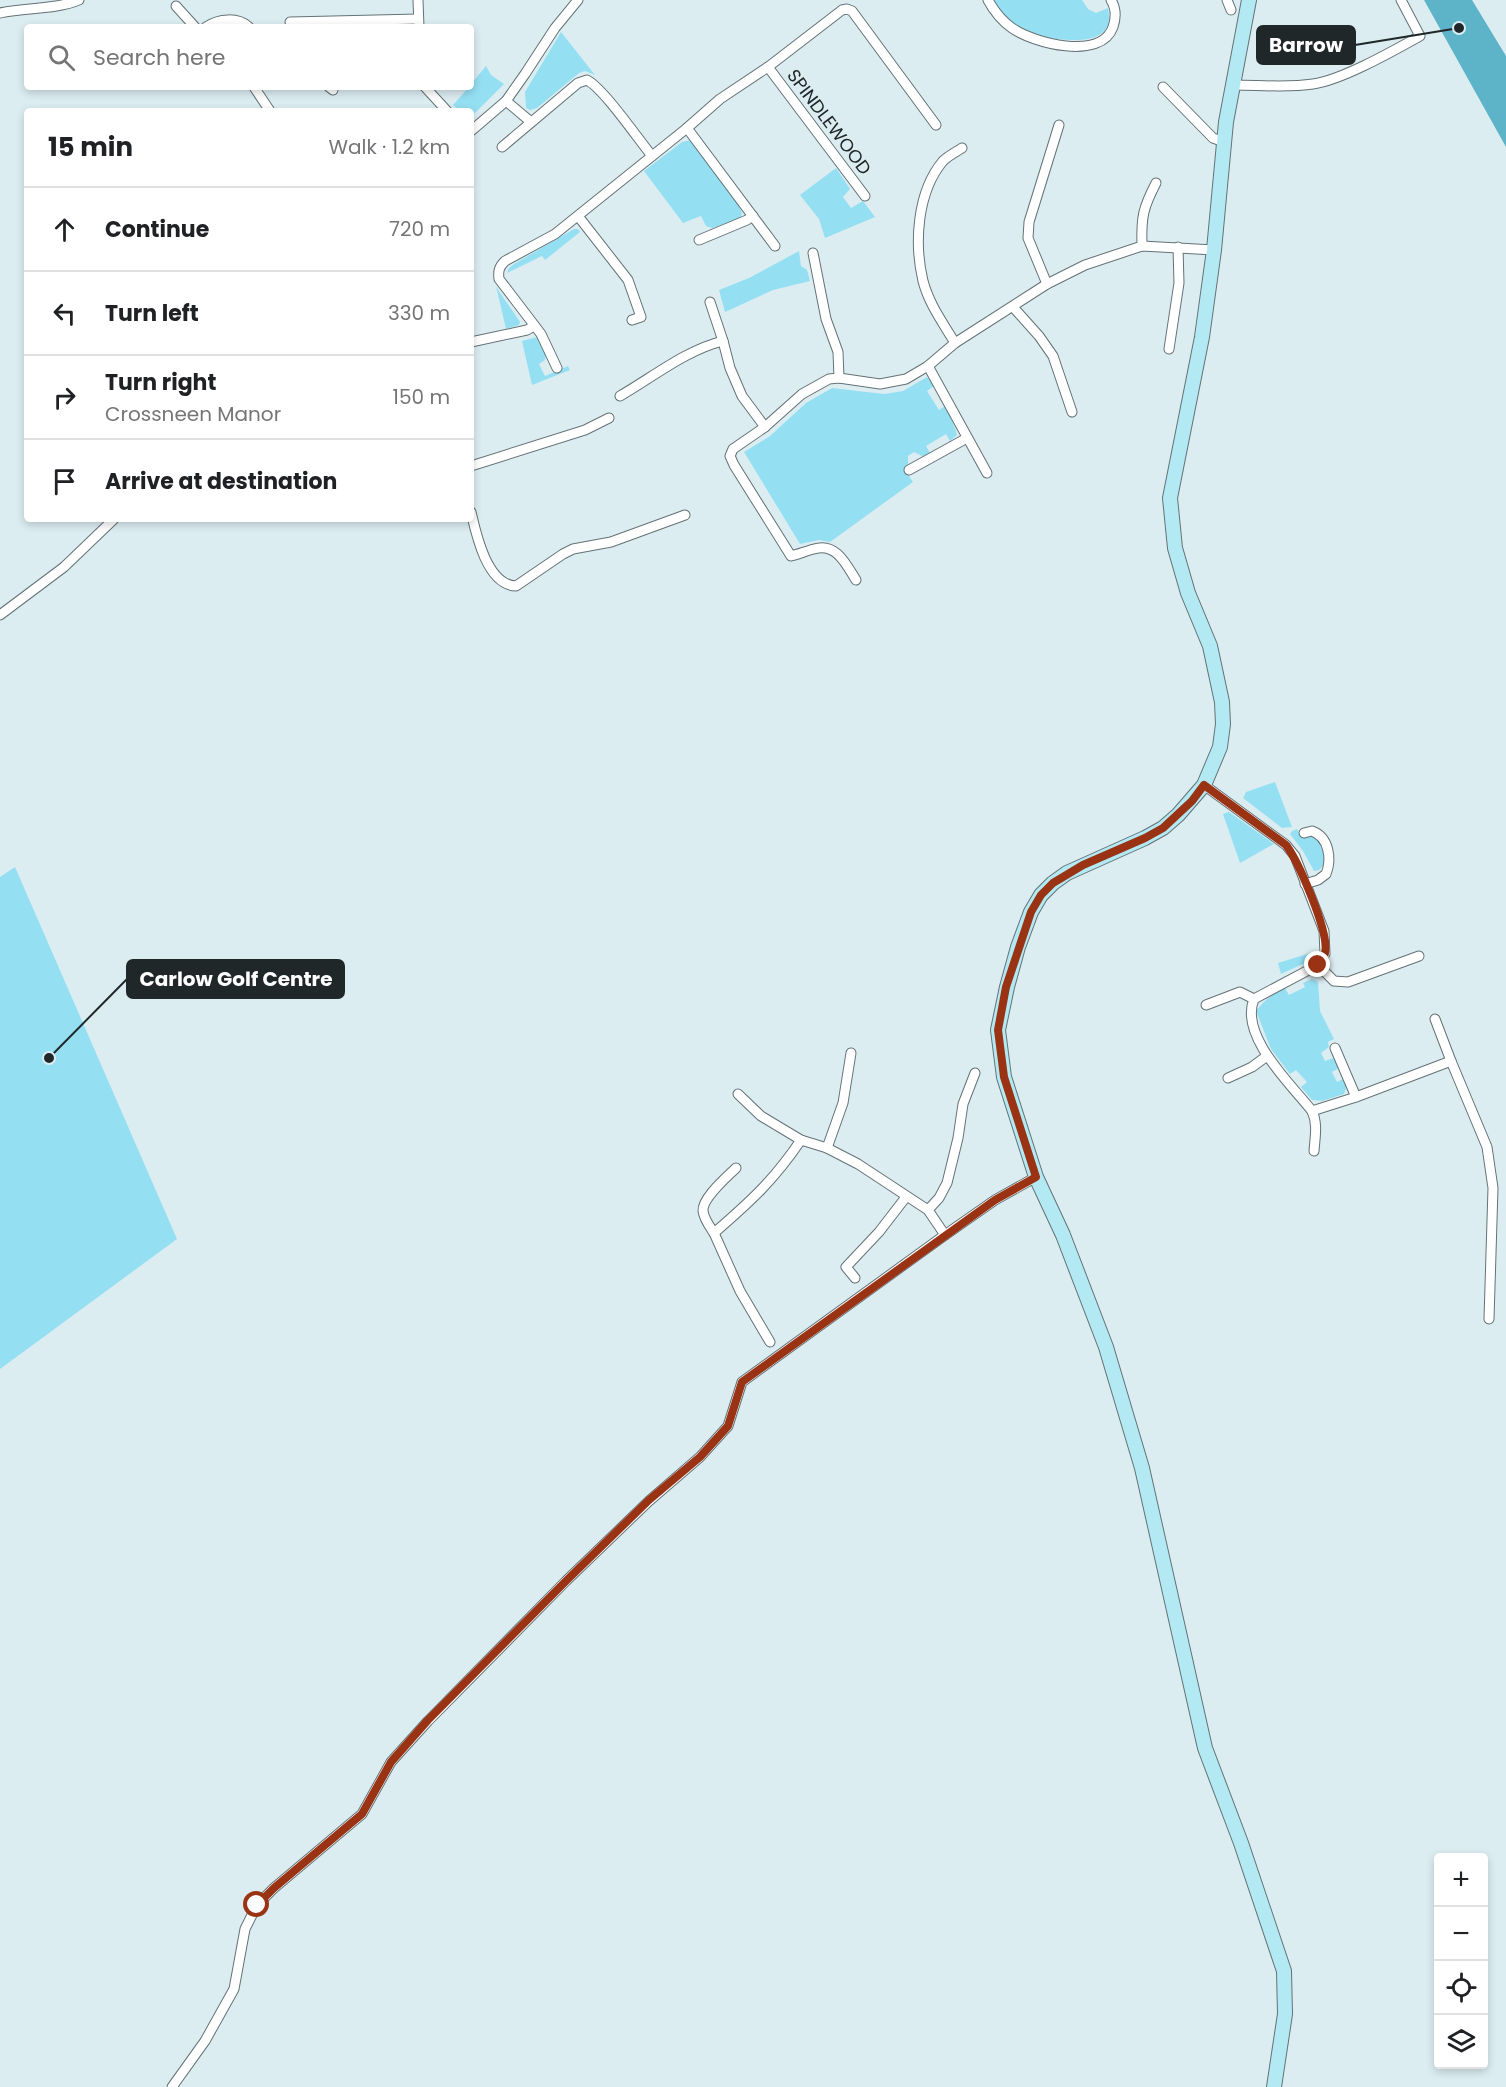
<!DOCTYPE html>
<meta charset="utf-8">
<style>
:root{--surface:#fff;--page:#f6f6f6;--text:#202124;--muted:#757577;--line:#e0e0e0}
body{margin:0;font-family:Poppins,sans-serif;background:var(--page);color:var(--text)}
.controls{position:absolute;right:18px;bottom:18px;display:grid;overflow:hidden;border-radius:6px;box-shadow:0 3px 9px #0003}
.controls button{width:54px;height:54px;display:grid;place-items:center;padding:0;border:0;border-bottom:2px solid var(--line);background:var(--surface);color:var(--text);font:30px sans-serif}
.stop{position:absolute;width:18px;height:18px;margin:-14px;border:4px solid #9a3314;border-radius:50%;background:#fff}
.stop.end{background:#9a3314;border-color:#fff;box-shadow:0 2px 6px #0008}
.list{margin:0;padding:0;list-style:none}
h2{display:flex;justify-content:space-between;align-items:center;height:78px;margin:0;padding:0 24px;font-size:26px}
h2 small{font-size:20px;font-weight:400;color:var(--muted)}
.list li{display:grid;grid-template-columns:39px 1fr auto;gap:18px;align-items:center;box-sizing:border-box;height:84px;padding:0 24px;border-top:2px solid var(--line)}
.list b{display:block;font-size:22px;white-space:nowrap}
.list p{margin:0;font-size:20px;white-space:nowrap;color:var(--muted)}
.list em{font-size:20px;font-style:normal;color:var(--muted)}
.icon{flex:none;width:33px;height:33px;fill:none;stroke:currentColor;stroke-width:2;stroke-linecap:round;stroke-linejoin:round}
.map{position:relative;flex:none;width:1506px;height:2087px;overflow:hidden}
.search{position:absolute;background:var(--surface);box-shadow:0 3px 9px #0003;left:24px;top:24px;width:450px;height:66px;display:flex;align-items:center;gap:15px;box-sizing:border-box;padding:0 21px;border-radius:6px;color:var(--muted);font-size:22px}
.panel{position:absolute;background:var(--surface);box-shadow:0 3px 9px #0003;left:24px;top:108px;width:450px;height:414px;border-radius:6px}
.map>svg:first-child{display:block}
.green{fill:#95dff3}
.water{fill:#5db3c8}
.lines{fill:none;stroke-linecap:round;stroke-linejoin:round}
.street-casing{stroke:#637276;stroke-width:11}
.secondary-casing{stroke:#637276;stroke-width:16}
.street{stroke:#fff;stroke-width:9}
.secondary{stroke:#b2e9f2;stroke-width:14}
.route{stroke:#9a3314;stroke-width:8}
.labels{text-anchor:middle;stroke-width:4.5;stroke-linejoin:round;paint-order:stroke}
.street-label{font-size:18px;fill:#202729;stroke:#dcedf2}
.leader{fill:none;stroke:#202729;stroke-width:2}
.callout-dot{fill:#202729;stroke:#dcedf2;stroke-width:2}
.callout{fill:#202729;stroke:#202729;stroke-width:2}
.callout-label{font-size:20px;text-anchor:middle;font-weight:bold;fill:#fff}
</style>
<div class="map">
<svg width="1506" height="2087" viewBox="0 0 1506 2087">
<rect width="100%" height="100%" fill="#dcedf2"/>
<g class="green">
<path d="M 993,0 L 1082,0 L 1088,9 L 1096,13 L 1108,8 C 1109,15 1110,21 1107,27 C 1095,51 1032,37 1015,25 C 1005,18 999,10 993,0 Z"/>
<path d="M 561,32 L 595,75 L 585,71 L 579,73 L 537,108 L 530,110 L 526,108 L 525,92 Z"/>
<path d="M 486,66 L 491,75 L 504,84 L 474,114 L 471,114 L 471,111 L 461,111 L 453,105 L 469,87 L 471,87 L 471,84 Z"/>
<path d="M 691,140 L 739,205 L 742,214 L 739,219 L 712,228 L 706,226 L 701,216 L 683,223 L 644,171 L 682,142 Z"/>
<path d="M 836,168 L 850,189 L 843,197 L 851,208 L 863,201 L 875,217 L 825,238 L 819,219 L 800,195 Z"/>
<path d="M 574,229 L 578,229 L 580,232 L 545,260 L 542,256 L 507,273 L 509,268 L 514,264 Z"/>
<path d="M 799,251 L 801,266 L 807,270 L 810,281 L 773,290 L 725,312 L 719,290 L 749,278 Z"/>
<path d="M 496,286 C 503,299 513,310 520,322 L 519,325 L 506,329 Z"/>
<path d="M 537,337 L 546,355 L 545,360 L 539,364 L 545,376 L 568,366 L 570,370 L 532,385 L 522,341 Z"/>
<path d="M 927,377 L 934,386 L 927,391 L 939,410 L 945,406 L 955,428 L 957,435 L 950,441 L 946,434 L 926,446 L 930,453 L 922,456 L 914,452 L 908,456 L 908,464 L 904,468 L 913,482 L 830,542 L 819,540 L 800,544 L 744,452 L 770,436 L 806,403 L 832,388 L 884,394 L 903,391 Z"/>
<path d="M 1275,782 L 1292,827 L 1282,828 L 1243,798 L 1246,792 Z"/>
<path d="M 1229,812 L 1274,844 L 1240,863 L 1223,814 Z"/>
<path d="M 1297,829 L 1301,838 L 1314,835 C 1319,839 1327,854 1325,862 C 1325,864 1320,869 1319,870 L 1314,871 L 1303,851 L 1290,834 L 1292,831 Z"/>
<path d="M 15,867 L 177,1239 L 0,1369 L 0,877 Z"/>
<path d="M 1317,951 L 1307,962 L 1281,974 L 1278,963 Z"/>
<path d="M 1312,979 L 1318,982 L 1320,1011 L 1334,1039 L 1328,1042 L 1329,1047 L 1321,1053 L 1325,1061 L 1333,1058 L 1339,1068 L 1332,1072 L 1337,1082 L 1343,1079 L 1347,1086 L 1344,1094 L 1322,1101 L 1312,1100 L 1301,1087 L 1307,1082 L 1296,1070 L 1290,1074 L 1271,1049 L 1256,1011 C 1264,1000 1273,994 1285,988 L 1289,995 L 1305,987 L 1303,983 Z"/>
</g>
<path class="water" d="M 1424,0 L 1472,0 L 1506,56 L 1506,147 Z"/>
<g class="lines">
<defs>
<g id="street">
<path d="M 418,0 L 419,27"/>
<path d="M 988,0 C 994,11 1002,21 1012,28 C 1033,43 1101,61 1113,27 C 1116,18 1116,8 1111,0"/>
<path d="M 1227,0 L 1231,10"/>
<path d="M 176,6 L 195,27"/>
<path d="M 0,13 C 26,7 54,10 79,0"/>
<path d="M 290,22 L 418,19"/>
<path d="M 206,27 C 219,18 238,17 249,27"/>
<path d="M 768,67 L 865,196"/>
<path d="M 1233,85 C 1259,85 1287,88 1313,84 C 1342,80 1393,51 1420,36 L 1401,0"/>
<path d="M 254,87 L 270,111"/>
<path d="M 329,87 L 333,90"/>
<path d="M 425,87 L 447,111"/>
<path d="M 1163,87 L 1213,138 L 1224,142"/>
<path d="M 506,101 L 531,122"/>
<path d="M 687,128 L 775,246"/>
<path d="M 471,131 L 506,101 L 525,74 L 555,28 L 578,0"/>
<path d="M 502,147 L 578,83 L 587,80 C 604,89 638,139 652,156"/>
<path d="M 578,216 L 628,280 L 641,317 L 632,320"/>
<path d="M 699,240 L 747,220 L 753,216"/>
<path d="M 1142,246 C 1141,217 1143,208 1156,183"/>
<path d="M 813,253 L 826,319 L 838,352 L 839,378"/>
<path d="M 1047,284 L 1028,238 L 1029,222 L 1059,125"/>
<path d="M 710,302 L 723,341 L 730,368 L 742,396 L 765,427"/>
<path d="M 1013,307 L 1039,336 L 1053,356 L 1072,412"/>
<path d="M 471,342 L 527,330 L 534,326"/>
<path d="M 955,343 C 943,323 929,304 923,281 C 914,243 917,192 943,161 C 948,156 956,152 962,148"/>
<path d="M 1169,349 L 1179,283 L 1178,247"/>
<path d="M 928,366 L 987,473"/>
<path d="M 557,368 L 541,334 L 499,279 C 498,271 499,267 505,261 L 555,234 L 687,128 L 720,99 L 768,67 L 842,10 L 847,9 L 852,11 L 936,125"/>
<path d="M 620,396 C 653,377 686,350 723,341"/>
<path d="M 471,466 L 585,430 L 609,418"/>
<path d="M 909,470 L 967,438"/>
<path d="M 471,512 C 476,534 487,585 516,586 L 563,554 L 573,549 L 611,542 L 685,515"/>
<path d="M 856,580 C 846,564 836,542 814,549 C 806,551 799,554 791,556 L 734,465 L 730,456 L 733,449 L 765,427 L 802,394 L 829,379 L 839,378 L 880,384 L 906,379 L 928,366 L 955,343 L 1047,284 L 1085,265 L 1142,246 L 1214,250"/>
<path d="M 0,615 L 64,567 L 114,519"/>
<path d="M 1204,785 L 1286,845 L 1295,856 L 1324,931 L 1325,954 L 1318,965 L 1254,999 C 1239,1036 1291,1084 1312,1111 L 1356,1097 L 1451,1061 L 1487,1147 L 1493,1188 L 1489,1319"/>
<path d="M 1304,833 L 1312,831 C 1329,837 1332,859 1326,874 L 1318,880 L 1305,884"/>
<path d="M 1318,965 L 1334,981 L 1348,982 L 1419,956"/>
<path d="M 1206,1005 L 1240,992 L 1254,999"/>
<path d="M 1435,1019 L 1451,1061"/>
<path d="M 1335,1048 L 1356,1097"/>
<path d="M 1228,1078 L 1252,1067 L 1267,1056"/>
<path d="M 738,1094 L 761,1116 L 801,1140 L 827,1148 L 858,1164 L 928,1210 L 945,1235"/>
<path d="M 1312,1111 C 1318,1124 1315,1137 1314,1151"/>
<path d="M 827,1148 L 843,1103 L 851,1053"/>
<path d="M 928,1210 L 939,1198 L 947,1183 L 958,1138 L 963,1104 L 975,1073"/>
<path d="M 714,1233 C 710,1227 704,1219 703,1211 C 702,1198 727,1177 736,1168"/>
<path d="M 855,1278 L 846,1267 L 879,1232 L 906,1197"/>
<path d="M 770,1342 L 740,1291 L 714,1233 C 750,1202 774,1180 801,1140"/>
<path d="M 172,2087 L 205,2041 L 234,1989 L 245,1929 L 257,1905 L 274,1888 L 362,1814 L 391,1762 L 428,1721 L 566,1581 L 649,1501 L 700,1457 L 728,1426 L 742,1382 L 945,1235 L 995,1200 L 1036,1177"/>
</g>
<path id="secondary" d="M 1249,0 L 1226,122 L 1214,250 L 1202,337 L 1170,498 L 1175,548 L 1188,593 L 1210,646 L 1222,702 L 1223,724 L 1220,747 L 1204,785 L 1178,815 L 1163,828 L 1145,838 L 1067,873 L 1053,883 L 1041,895 L 1031,912 L 1018,947 L 1007,987 L 998,1030 L 1004,1077 L 1036,1177 L 1063,1235 L 1106,1347 L 1142,1468 L 1205,1748 L 1241,1843 L 1284,1971 L 1285,2014 L 1274,2087"/>
</defs>
<use href="#street" class="street-casing"/>
<use href="#secondary" class="secondary-casing"/>
<use href="#street" class="street"/>
<use href="#secondary" class="secondary"/>
</g>
<g class="lines">
<path class="route" d="M 257,1905 L 274,1888 L 362,1814 L 391,1762 L 428,1720 L 566,1581 L 649,1500 L 700,1457 L 728,1426 L 742,1382 L 995,1200 L 1036,1177 L 1004,1077 L 998,1030 L 1006,987 L 1031,912 L 1041,895 L 1053,883 L 1083,865 L 1145,838 L 1163,828 L 1192,801 L 1204,785 L 1286,845 C 1298,861 1330,933 1325,953 C 1325,957 1320,962 1318,965"/>
</g>
<g class="labels">
<g class="street-label">
<text transform="translate(829 122) rotate(53)" y="6">SPINDLEWOOD</text>
</g>
</g>
<path class="leader" d="M1459 28L1355 45M49 1058L127 979"/>
<g class="callout-dot">
<circle cx="1459" cy="28" r="6"/>
<circle cx="49" cy="1058" r="6"/>
</g>
<g class="callout">
<rect x="1257" y="26" width="98" height="38" rx="6"/>
<rect x="127" y="960" width="217" height="38" rx="6"/>
</g>
<g class="callout-label">
<text x="1306" y="52">Barrow</text>
<text x="236" y="986">Carlow Golf Centre</text>
</g>
</svg>
<div class="controls">
<button>+</button>
<button>−</button>
<button><svg class="icon" aria-label="locate" viewBox="0 0 24 24"><circle cx="12" cy="12" r="6"/><path d="M12 2v4M12 18v4M2 12h4M18 12h4"/></svg></button>
<button><svg class="icon" aria-label="layers" viewBox="0 0 24 24"><path d="M12 4l9 5-9 5-9-5zM3 14l9 5 9-5"/></svg></button>
</div>
<div class="stop" style="left:257px;top:1905px"></div>
<div class="stop end" style="left:1318px;top:965px"></div>
<div class="search"><svg class="icon" aria-label="search" viewBox="0 0 24 24"><circle cx="10" cy="10" r="6"/><path d="M15 15l6 6"/></svg>Search here</div>
<section class="panel">
<h2>15 min<small>Walk · 1.2 km</small></h2>
<ul class="list">
<li><svg class="icon" aria-label="ahead" viewBox="0 0 24 24"><path d="M12 20V5M6 11l6-6 6 6"/></svg><div><b>Continue</b></div><em>720 m</em></li>
<li><svg class="icon" aria-label="left" viewBox="0 0 24 24"><path d="M17 20v-9H6M10 6l-5 5 5 5"/></svg><div><b>Turn left</b></div><em>330 m</em></li>
<li><svg class="icon" aria-label="right" viewBox="0 0 24 24"><path d="M7 20v-9h11M14 6l5 5-5 5"/></svg><div><b>Turn right</b><p>Crossneen Manor</p></div><em>150 m</em></li>
<li><svg class="icon" aria-label="arrive" viewBox="0 0 24 24"><path d="M6 21V4h12l-3 4 3 4H6"/></svg><div><b>Arrive at destination</b></div></li>
</ul>
</section>
</div>
